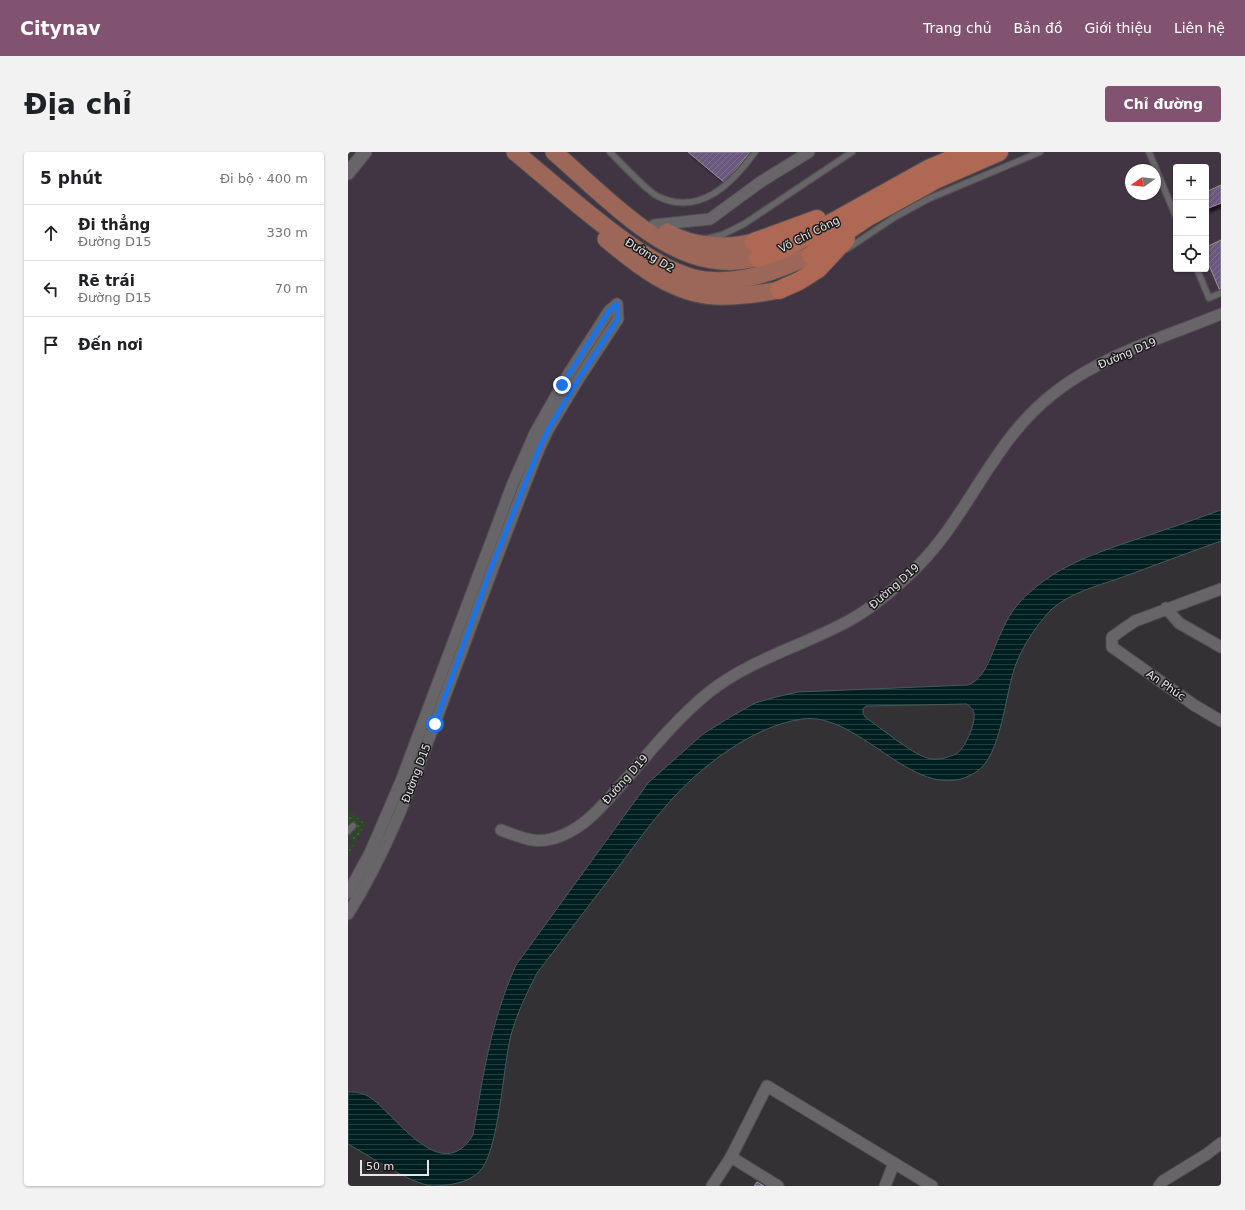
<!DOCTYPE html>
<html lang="vi">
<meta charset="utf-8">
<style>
:root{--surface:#fff;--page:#f2f2f2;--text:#202124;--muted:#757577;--line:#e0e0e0;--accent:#815370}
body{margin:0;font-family:"DejaVu Sans",sans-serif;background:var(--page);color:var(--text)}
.controls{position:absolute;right:12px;top:12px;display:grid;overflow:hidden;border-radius:4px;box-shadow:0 1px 3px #0004}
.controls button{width:36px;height:36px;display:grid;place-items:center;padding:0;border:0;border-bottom:1px solid var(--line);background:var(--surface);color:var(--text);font:20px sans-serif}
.compass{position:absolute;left:777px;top:12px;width:36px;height:36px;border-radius:50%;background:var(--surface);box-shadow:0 1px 3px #0004;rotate:256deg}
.scale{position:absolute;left:12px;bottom:10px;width:69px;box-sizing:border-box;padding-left:4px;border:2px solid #e7e5e7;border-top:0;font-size:11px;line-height:14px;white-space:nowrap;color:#e7e5e7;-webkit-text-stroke:3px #1b1a1b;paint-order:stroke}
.stop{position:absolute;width:12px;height:12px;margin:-9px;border:3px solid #1a73e8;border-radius:50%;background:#fff}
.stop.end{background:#1a73e8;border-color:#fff;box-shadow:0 1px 4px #0008}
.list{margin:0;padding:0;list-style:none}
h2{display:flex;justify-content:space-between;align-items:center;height:52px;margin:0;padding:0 16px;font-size:17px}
h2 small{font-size:13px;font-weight:400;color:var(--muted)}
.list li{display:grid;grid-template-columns:26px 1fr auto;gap:12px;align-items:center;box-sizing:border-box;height:56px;padding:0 16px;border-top:1px solid var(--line)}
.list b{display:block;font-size:15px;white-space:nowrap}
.list p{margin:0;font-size:13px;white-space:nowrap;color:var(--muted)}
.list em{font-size:13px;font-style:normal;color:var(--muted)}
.icon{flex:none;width:22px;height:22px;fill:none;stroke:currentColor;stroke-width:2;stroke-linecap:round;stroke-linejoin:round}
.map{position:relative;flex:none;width:873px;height:1034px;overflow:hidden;border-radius:4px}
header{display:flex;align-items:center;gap:24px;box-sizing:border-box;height:56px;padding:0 20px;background:var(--accent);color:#fff}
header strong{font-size:19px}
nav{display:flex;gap:22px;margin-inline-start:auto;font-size:14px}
.intro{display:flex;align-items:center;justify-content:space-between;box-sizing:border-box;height:96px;padding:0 24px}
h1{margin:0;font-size:28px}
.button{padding:10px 18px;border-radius:4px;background:var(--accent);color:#fff;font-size:14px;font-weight:700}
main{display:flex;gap:24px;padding:0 24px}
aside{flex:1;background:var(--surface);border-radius:4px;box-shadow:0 1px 3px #0004}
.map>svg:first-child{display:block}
.industrial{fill:#413544;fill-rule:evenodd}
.grass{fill:url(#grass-dots)}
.water{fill:url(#water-rules);stroke:#455a5c;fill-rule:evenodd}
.building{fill:url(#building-hatch);stroke:#969498;filter:url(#shadow)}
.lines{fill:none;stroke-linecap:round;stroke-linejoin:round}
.service-casing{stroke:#514e51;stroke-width:8}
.minor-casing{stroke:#514e51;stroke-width:13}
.tertiary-casing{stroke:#514e51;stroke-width:15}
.primary-casing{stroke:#514e51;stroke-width:19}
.trunk-casing{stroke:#514e51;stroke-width:20}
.service{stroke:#686568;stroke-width:5.5}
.minor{stroke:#686568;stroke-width:11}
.tertiary{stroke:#686568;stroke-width:13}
.primary{stroke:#9c6758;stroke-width:17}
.trunk{stroke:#ae6853;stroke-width:18}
.route{stroke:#1a73e8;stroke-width:5}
.labels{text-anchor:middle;stroke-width:3;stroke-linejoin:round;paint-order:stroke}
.street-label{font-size:11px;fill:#e7e5e7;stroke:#1b1a1b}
</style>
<header>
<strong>Citynav</strong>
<nav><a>Trang chủ</a><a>Bản đồ</a><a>Giới thiệu</a><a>Liên hệ</a></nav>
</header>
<div class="intro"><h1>Địa chỉ</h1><a class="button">Chỉ đường</a></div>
<main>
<aside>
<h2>5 phút<small>Đi bộ · 400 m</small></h2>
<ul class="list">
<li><svg class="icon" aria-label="ahead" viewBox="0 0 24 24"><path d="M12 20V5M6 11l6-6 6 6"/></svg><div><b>Đi thẳng</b><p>Đường D15</p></div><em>330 m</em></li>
<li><svg class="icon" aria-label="left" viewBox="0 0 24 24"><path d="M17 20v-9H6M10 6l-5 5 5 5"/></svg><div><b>Rẽ trái</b><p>Đường D15</p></div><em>70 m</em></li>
<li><svg class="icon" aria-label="arrive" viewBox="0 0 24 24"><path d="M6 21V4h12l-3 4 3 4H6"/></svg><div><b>Đến nơi</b></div></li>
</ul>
</aside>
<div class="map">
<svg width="873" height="1034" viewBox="0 0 873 1034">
<defs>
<pattern id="grass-dots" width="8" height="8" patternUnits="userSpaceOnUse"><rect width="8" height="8" fill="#2e4827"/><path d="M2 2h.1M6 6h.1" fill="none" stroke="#4c6246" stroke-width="1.8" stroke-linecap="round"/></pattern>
<pattern id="water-rules" width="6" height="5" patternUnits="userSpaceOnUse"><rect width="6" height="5" fill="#001f21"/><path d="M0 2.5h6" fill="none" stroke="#253f41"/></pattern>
<pattern id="building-hatch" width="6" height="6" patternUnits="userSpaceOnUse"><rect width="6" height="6" fill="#6a587e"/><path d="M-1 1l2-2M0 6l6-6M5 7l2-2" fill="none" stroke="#7f7090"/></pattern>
<filter id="shadow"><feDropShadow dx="3.5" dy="3.5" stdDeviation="1" flood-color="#0009"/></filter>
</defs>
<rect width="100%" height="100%" fill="#343134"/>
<path class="industrial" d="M 0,0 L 873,0 L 873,358 L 745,402 L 698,427 L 651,484 L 633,524 L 627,530 L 620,533 L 384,564 L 355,582 L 331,603 L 168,813 L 155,843 L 145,876 L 125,983 L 119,994 L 108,1001 L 98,1004 L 85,1002 L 73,994 L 11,940 L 0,940 ZM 828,15 L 858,15 L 858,117 L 828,117 ZM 783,18 L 807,18 L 807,42 L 783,42 Z"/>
<path class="grass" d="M 0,658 L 17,672 L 0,705 L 0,696 L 6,689 L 0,684 L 9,674 L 4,670 L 0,672 Z"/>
<path class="water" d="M 873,358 L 873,389 C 839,401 805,414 772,426 C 749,434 722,441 704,457 C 689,472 676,492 668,512 C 657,540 654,604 628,620 C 570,658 514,559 454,567 C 404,574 349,617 318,654 C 299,675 283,699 266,721 C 240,754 215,788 189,821 C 179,841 169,861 163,883 C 155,914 151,999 132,1019 C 121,1031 100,1034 84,1034 C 61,1031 22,1004 0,992 L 0,940 C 9,940 16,941 23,946 C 50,966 94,1034 125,983 C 135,923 143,869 168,813 L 300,631 L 355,582 L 384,564 L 407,551 L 428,545 L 450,540 L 620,533 C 639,526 644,498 653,481 C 659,466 669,451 681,441 C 711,413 751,400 789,387 C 817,378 845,368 873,358 ZM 619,552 C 622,555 625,556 626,561 C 628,571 617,597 608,602 C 601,605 592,608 584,607 C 568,606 532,575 517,565 L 515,561 L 515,557 L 518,554 Z"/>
<g class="building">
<path d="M 340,0 L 402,0 L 377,31 Z"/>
<path d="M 873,33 L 873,51 L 858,57 L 858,40 Z"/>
<path d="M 873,88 L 873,138 L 872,139 L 858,106 L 858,95 Z"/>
<path d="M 409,1030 L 416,1034 L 406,1034 Z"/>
</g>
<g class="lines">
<defs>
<g id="service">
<path d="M 262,0 C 272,10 298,38 309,44 C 351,65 384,32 407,0"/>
<path d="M 801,0 L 828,65"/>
<path d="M 361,86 L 374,83 L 396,72 L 504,0"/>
<path d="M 499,97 L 547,65 L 580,47 L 692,0"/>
<path d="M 849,117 L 861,146 L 873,141"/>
<path d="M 0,679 L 5,674"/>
</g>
<g id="minor">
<path d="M 306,73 L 362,67 L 414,29 L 461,0"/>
<path d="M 873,437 L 787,469 L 764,485 L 764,495 L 846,553 L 873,569"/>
<path d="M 818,456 L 831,471 L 873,495"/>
<path d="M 153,678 C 177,687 190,694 215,683 C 240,673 256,651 274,632 C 301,601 328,567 360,541 C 404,506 456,494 504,467 C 528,453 549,435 569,415 C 622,362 644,289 706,241 C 754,203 817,185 873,162"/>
<path d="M 0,741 L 22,701 L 53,629 L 165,331 L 187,281 L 221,221 L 261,159 L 269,152"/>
<path d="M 0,762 C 41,697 67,624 94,552 C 126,467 157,382 191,297 L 200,278 L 230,228 L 270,167 L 269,152"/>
<path d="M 383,1005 L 430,1034"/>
<path d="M 364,1034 L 383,1005 L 419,934 L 546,1011"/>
<path d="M 537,1034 L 546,1011 L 584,1034"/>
<path d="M 811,1034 L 815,1029 L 859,1002 L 873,991"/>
</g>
<path id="tertiary" d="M 0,21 L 17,0"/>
<g id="primary">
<path d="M 167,0 C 212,36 301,122 357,128 C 395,132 429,119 463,103"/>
<path d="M 206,0 C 249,37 307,100 364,108 C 380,111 394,109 410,106"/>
<path d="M 319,80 C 344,95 378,97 406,90"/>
<path d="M 258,87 C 289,113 325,142 367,144 C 389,145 410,142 431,138"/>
</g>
<g id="trunk">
<path d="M 406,90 L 469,67"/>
<path d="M 463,103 L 520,65 L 587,28 L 651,0"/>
<path d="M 410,106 L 436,97 L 580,17 L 620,0"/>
<path d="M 431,138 L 451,129 L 470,117 L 498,87"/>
</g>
</defs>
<use href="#service" class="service-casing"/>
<use href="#minor" class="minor-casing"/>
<use href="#tertiary" class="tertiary-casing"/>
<use href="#primary" class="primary-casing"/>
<use href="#trunk" class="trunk-casing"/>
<use href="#service" class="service"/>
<use href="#minor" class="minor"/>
<use href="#tertiary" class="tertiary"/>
<use href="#primary" class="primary"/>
<use href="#trunk" class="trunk"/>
</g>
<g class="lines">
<path class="route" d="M 87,572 L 141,422 L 191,297 L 200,278 L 230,228 L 270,167 L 269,152 L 261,159 L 214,233"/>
</g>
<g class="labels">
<g class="street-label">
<text transform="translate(461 82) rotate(-27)" y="4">Võ Chí Công</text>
<text transform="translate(302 103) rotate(31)" y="4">Đường D2</text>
<text transform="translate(779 201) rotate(-23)" y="4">Đường D19</text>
<text transform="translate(546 434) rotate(-41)" y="4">Đường D19</text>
<text transform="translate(818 533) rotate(35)" y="4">An Phúc</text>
<text transform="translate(68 621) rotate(-69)" y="4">Đường D15</text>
<text transform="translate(277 627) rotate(-48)" y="4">Đường D19</text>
</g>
</g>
</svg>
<div class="controls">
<button>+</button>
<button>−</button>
<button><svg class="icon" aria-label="locate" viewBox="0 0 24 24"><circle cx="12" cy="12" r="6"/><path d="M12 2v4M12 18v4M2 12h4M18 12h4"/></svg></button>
</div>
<svg class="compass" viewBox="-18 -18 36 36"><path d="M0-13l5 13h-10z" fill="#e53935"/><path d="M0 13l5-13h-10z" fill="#757577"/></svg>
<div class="scale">50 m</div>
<div class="stop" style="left:87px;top:572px"></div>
<div class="stop end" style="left:214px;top:233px"></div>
</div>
</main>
